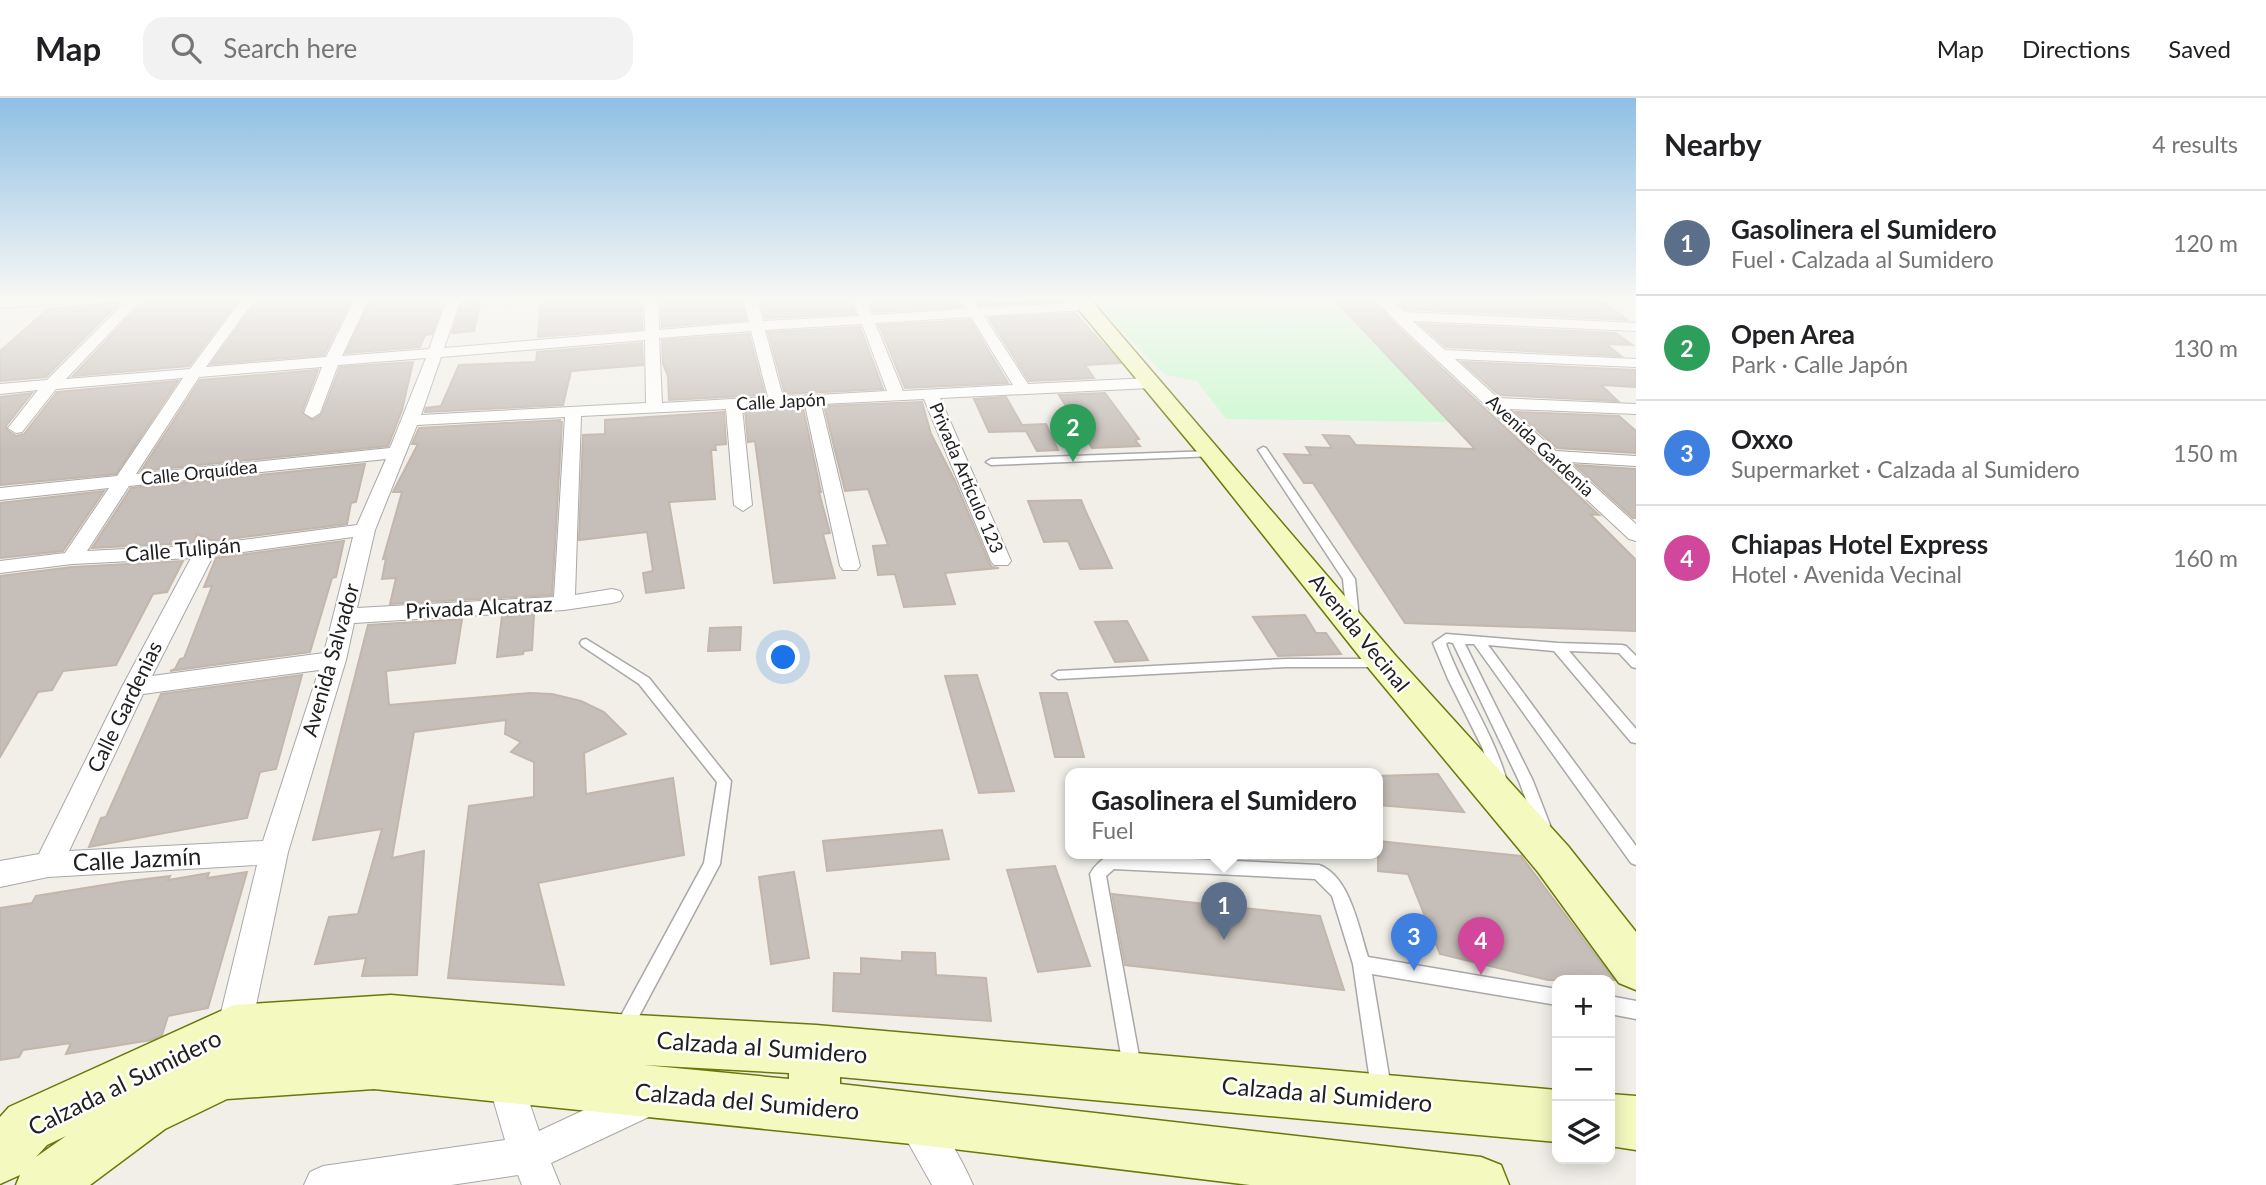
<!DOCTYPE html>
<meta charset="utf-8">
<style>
:root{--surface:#fff;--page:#f2f2f2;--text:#202124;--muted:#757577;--line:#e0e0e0;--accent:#ce0b05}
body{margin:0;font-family:Lato,sans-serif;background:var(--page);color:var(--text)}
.controls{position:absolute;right:21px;bottom:21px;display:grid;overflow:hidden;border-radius:14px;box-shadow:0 4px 18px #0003}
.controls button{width:63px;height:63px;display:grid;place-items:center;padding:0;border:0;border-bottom:2px solid var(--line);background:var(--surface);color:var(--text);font:35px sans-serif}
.you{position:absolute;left:784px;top:560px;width:24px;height:24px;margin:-18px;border:5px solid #fff;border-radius:50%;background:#1a73e8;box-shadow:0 0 0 10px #1a73e833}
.badge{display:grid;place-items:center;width:46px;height:46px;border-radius:50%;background:var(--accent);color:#fff;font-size:23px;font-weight:700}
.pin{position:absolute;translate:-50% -58px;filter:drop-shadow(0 2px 4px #0008)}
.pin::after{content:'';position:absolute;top:37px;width:24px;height:21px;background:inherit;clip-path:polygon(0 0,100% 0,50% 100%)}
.popup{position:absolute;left:1065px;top:670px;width:318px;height:91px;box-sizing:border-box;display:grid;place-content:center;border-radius:14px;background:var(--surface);filter:drop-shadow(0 2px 5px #0005);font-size:23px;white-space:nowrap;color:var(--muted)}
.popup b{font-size:26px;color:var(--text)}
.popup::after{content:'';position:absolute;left:50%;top:100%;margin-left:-14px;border:14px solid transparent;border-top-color:var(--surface)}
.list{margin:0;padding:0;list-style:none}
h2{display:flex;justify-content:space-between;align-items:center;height:91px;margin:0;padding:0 28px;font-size:30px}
h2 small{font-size:23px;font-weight:400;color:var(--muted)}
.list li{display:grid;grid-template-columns:46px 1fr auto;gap:21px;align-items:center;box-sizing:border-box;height:105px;padding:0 28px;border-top:2px solid var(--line)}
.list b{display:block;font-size:26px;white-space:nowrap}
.list p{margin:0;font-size:23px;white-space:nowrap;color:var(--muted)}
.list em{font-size:23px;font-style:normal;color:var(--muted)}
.icon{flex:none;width:38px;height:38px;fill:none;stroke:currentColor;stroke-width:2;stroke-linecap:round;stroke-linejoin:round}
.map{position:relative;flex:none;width:1636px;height:1087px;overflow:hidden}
header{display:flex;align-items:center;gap:42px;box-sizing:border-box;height:98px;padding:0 35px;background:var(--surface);border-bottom:2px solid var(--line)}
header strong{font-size:33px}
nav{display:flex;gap:38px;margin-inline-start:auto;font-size:24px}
.search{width:490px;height:63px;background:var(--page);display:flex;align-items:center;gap:18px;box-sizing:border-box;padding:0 24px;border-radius:21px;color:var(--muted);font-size:26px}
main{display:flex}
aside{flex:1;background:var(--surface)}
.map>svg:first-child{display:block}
.park{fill:#c8f9cd}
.building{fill:#c6beb8;stroke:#c3b6ab;stroke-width:2}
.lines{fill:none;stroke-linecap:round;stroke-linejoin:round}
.lane-casing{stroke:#a8a8a8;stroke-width:3}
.street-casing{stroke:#a8a8a8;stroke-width:2}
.secondary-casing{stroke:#697908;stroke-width:3}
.lane{fill:#fff;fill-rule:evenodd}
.street{fill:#fff;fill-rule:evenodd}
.secondary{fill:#f4f9bf;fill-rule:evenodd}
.labels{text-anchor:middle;stroke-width:5;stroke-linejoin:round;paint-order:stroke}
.far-street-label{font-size:18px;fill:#212121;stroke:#fff}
.street-label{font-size:21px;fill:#212121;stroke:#fff}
.near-street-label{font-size:24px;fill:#212121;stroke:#fff}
</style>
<header>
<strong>Map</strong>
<div class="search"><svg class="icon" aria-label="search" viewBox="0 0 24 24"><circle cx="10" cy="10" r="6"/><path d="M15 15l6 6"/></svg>Search here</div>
<nav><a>Map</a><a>Directions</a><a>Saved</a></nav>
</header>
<main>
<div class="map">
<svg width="1636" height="1087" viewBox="0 0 1636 1087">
<rect width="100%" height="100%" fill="#f1efe8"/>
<path class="park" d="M 1091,201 L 1332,201 L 1449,324 L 1226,321 L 1197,283 L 1165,277 Z"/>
<g class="building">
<path d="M 171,201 L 239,201 L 189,268 L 73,278 L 144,203 Z"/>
<path d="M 258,201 L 352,201 L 324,257 L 211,266 Z"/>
<path d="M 371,201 L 444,201 L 432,236 L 425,237 L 420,249 L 346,255 Z"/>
<path d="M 463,201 L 481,201 L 474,233 L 452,235 Z"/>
<path d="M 541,201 L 641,201 L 642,231 L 538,239 Z"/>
<path d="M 661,201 L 741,201 L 746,222 L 662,229 Z"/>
<path d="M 760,201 L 850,201 L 855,216 L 765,220 Z"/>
<path d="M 869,201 L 960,201 L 961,209 L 874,214 Z"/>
<path d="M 975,201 L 1062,201 L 1063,203 L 980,207 Z"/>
<path d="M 1334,201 L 1373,201 L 1391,223 L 1599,417 L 1590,416 L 1636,462 L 1636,533 L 1405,525 L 1313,385 L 1304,385 L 1284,356 L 1311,357 L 1306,349 L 1332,350 L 1323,337 L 1349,338 L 1356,347 L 1475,351 Z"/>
<path d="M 1414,201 L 1599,201 L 1628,222 L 1405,211 L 1395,202 L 1415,203 Z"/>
<path d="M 120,204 L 46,279 L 0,283 L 0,253 L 48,211 Z"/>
<path d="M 1075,215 L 1120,265 L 1085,267 L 1094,280 L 1029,283 L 989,220 Z"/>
<path d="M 970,222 L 1008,285 L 905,290 L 879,227 Z"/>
<path d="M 1420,226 L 1616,235 L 1632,247 L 1606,246 L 1621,258 L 1446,249 Z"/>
<path d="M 860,229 L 883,291 L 785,296 L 768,234 Z"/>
<path d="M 749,236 L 765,297 L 669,302 L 668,278 L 663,266 L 662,242 Z"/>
<path d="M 642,245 L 643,267 L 571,273 L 563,307 L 425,314 L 426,310 L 441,308 L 459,267 L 536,264 L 537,254 Z"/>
<path d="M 413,264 L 402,312 L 388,348 L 141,373 L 200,282 L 318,272 L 302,314 L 313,322 L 322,316 L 340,269 Z"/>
<path d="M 1462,264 L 1636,272 L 1636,289 L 1601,287 L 1618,303 L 1499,297 Z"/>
<path d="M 178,283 L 116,376 L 0,387 L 0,299 L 32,295 L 6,328 L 7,332 L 16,338 L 24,336 L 57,294 Z"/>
<path d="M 1105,295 L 1139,341 L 1135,342 L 1140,348 L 1092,350 L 1059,297 Z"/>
<path d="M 1006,299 L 1022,327 L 1046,326 L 1058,352 L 1037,353 L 1026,333 L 989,334 L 974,301 Z"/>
<path d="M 922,304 L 931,336 L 955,383 L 989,464 L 992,469 L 999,470 L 945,475 L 955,506 L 904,509 L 895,476 L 878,477 L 873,448 L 888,447 L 868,391 L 845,393 L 824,308 Z"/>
<path d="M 803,310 L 821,394 L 819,394 L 830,435 L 823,436 L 835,480 L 774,485 L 755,343 L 748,344 L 745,312 Z"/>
<path d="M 724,314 L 726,346 L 715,347 L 716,352 L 711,352 L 715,401 L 669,404 L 684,490 L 646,495 L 643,475 L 653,473 L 647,434 L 579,442 L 583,337 L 605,336 L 605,322 Z"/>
<path d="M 1516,314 L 1619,318 L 1636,333 L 1636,355 L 1557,350 Z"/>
<path d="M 560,322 L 559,324 L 562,324 L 552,497 L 390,506 L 396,480 L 382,481 L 386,460 L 383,461 L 402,394 L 393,394 L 418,346 L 412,346 L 419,330 Z"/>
<path d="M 365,366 L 356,404 L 351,405 L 347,426 L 213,443 L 197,436 L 193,445 L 92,450 L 131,390 Z"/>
<path d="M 1575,367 L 1636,371 L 1636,420 L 1633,420 Z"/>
<path d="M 104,393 L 63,453 L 0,460 L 0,405 Z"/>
<path d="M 1081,402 L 1086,414 L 1112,470 L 1080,471 L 1068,443 L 1044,444 L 1028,403 Z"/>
<path d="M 344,443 L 336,479 L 332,480 L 310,554 L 170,573 L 175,571 L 180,561 L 184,560 L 212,488 L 204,489 L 216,460 Z"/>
<path d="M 183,463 L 167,494 L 153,496 L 116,567 L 63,573 L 52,592 L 38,594 L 0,659 L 0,478 L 72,469 Z"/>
<path d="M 534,516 L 532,552 L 524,553 L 523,556 L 497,559 L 502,518 Z"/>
<path d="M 1305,517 L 1316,535 L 1326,535 L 1341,556 L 1278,558 L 1253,519 Z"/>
<path d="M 462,521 L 455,565 L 386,573 L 389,607 L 530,595 L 552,596 L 581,603 L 604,614 L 626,636 L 584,655 L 586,696 L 673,680 L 684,757 L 538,785 L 564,887 L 448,880 L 469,708 L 534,699 L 534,664 L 511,654 L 521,644 L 505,636 L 506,622 L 414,634 L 392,760 L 424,753 L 417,877 L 362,878 L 366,860 L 315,866 L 329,819 L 358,816 L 382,731 L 313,742 L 368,527 Z"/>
<path d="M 1127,523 L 1148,562 L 1115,564 L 1095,524 Z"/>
<path d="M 741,529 L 740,552 L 708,553 L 710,530 Z"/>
<path d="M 302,577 L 276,671 L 260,674 L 247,720 L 89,749 L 101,720 L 106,719 L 161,596 Z"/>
<path d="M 977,577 L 1014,693 L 979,695 L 945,578 Z"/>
<path d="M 1040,595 L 1067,595 L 1084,659 L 1055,659 Z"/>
<path d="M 1438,676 L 1464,714 L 1378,707 L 1378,678 Z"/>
<path d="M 942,732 L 949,761 L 827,773 L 823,743 Z"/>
<path d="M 1378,743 L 1521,758 L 1614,882 L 1548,882 L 1440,856 L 1408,776 L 1378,773 Z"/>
<path d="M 1055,768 L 1090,868 L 1038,874 L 1007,772 Z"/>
<path d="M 247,774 L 208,910 L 168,918 L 162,937 L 151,942 L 66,956 L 71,945 L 23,952 L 19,959 L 0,962 L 0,810 L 32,805 L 36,798 L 122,784 L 170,778 L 168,782 L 209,775 L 207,780 Z"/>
<path d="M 794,774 L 809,860 L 771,866 L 759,779 Z"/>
<path d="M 1112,796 L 1320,818 L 1344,892 L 1125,867 Z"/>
<path d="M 902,854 L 935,855 L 936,877 L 986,880 L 991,923 L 833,913 L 834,875 L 861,876 L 861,860 L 902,863 Z"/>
</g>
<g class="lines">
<defs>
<g id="lane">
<path d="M 1263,349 L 1266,350 L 1355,481 L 1359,521 L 1357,524 L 1353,525 L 1347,521 L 1343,481 L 1258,352 Z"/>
<path d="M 1212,353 L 1215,354 L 1215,358 L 991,367 L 986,364 L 991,361 Z"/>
<path d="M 1446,536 L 1558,545 L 1622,547 L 1626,548 L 1636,558 L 1636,570 L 1632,569 L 1619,555 L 1569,553 L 1636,631 L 1636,645 L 1631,644 L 1554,553 L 1488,547 L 1636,748 L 1636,767 L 1631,765 L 1474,546 L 1465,546 L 1533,683 L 1550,727 L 1547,731 L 1542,733 L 1537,731 L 1519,683 L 1453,545 L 1448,544 L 1446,546 C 1464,595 1495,637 1508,687 L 1506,691 L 1501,693 L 1496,691 L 1482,649 L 1448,581 L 1433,545 Z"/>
<path d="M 586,541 L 649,580 L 731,683 L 720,766 L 629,937 L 623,940 L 617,937 L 614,931 L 617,925 L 704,765 L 717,684 L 639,586 L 582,548 L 580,545 L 582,542 Z"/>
<path d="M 1286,561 L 1379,561 L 1385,565 L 1379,569 L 1286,569 L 1058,581 L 1052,577 L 1058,573 Z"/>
<path d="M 1111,757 L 1319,767 C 1350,778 1359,831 1368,859 L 1557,891 L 1557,907 L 1372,876 L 1391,990 L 1388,997 L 1381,1000 L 1374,997 L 1371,990 L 1353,866 L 1332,798 L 1315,781 L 1114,771 L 1106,778 L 1141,969 L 1139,976 L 1132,978 L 1125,976 L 1123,969 L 1090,776 C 1094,768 1103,760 1111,757 Z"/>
<path d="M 1610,898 L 1636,903 L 1636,921 L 1610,916 Z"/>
</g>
<g id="street">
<path d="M 72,201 L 66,205 L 0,210 L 0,202 Z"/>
<path d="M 128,201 L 142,201 L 66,281 L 190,271 L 242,201 L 255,201 L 206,269 L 326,259 L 355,201 L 369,201 L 342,258 L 429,251 L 447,201 L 461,201 L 444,250 L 645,233 L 644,201 L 658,201 L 659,232 L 749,224 L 743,201 L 757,201 L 763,223 L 859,218 L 852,201 L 866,201 L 872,217 L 966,211 L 961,204 L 963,201 L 972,201 L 979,210 L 1086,204 L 1093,208 L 1086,212 L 984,218 L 1028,286 L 1150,280 L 1158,285 L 1150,290 L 940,300 L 1011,463 L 1008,467 L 994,467 L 991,463 L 924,301 L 821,306 L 860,468 L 857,472 L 843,472 L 840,468 L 805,307 L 742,310 L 752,407 L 743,413 L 734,407 L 726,311 L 581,318 L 575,497 L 612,491 L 620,493 L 623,498 L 620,503 L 612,505 L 564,512 L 354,525 L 346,562 L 288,754 L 251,931 L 246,943 L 234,948 L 222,943 L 217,931 L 257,767 L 48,779 L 0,789 L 0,763 L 39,756 L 122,589 L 191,460 L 72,466 L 0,475 L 0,463 L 65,455 L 109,390 L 0,402 L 0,390 L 117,378 L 183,280 L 56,291 L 22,334 L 16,335 L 8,330 L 38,292 L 0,296 L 0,286 L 47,282 ZM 971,219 L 1013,287 L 903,293 L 875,225 ZM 862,226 L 887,293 L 783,299 L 765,232 ZM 751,233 L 768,299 L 662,305 L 659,240 ZM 645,242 L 646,305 L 421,317 L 441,259 ZM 426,260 L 390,350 L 136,376 L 199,279 L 322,269 L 304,315 L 312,320 L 320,315 L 338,267 ZM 565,319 L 554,499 L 357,510 L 375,432 L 417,327 ZM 386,361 L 357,427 L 205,447 L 87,453 L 129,388 ZM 353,439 L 324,555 L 152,578 L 213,458 ZM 319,572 L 263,743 L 69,753 L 143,596 Z"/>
<path d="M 1376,201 L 1390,201 L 1404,214 L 1636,225 L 1636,233 L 1413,223 L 1445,252 L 1636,261 L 1636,269 L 1455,261 L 1498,300 L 1636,306 L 1636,316 L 1509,311 L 1556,353 L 1636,358 L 1636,368 L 1568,364 L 1636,426 L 1636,443 L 1629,441 L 1393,221 Z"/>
<path d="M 505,962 L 517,968 L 539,1033 L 642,985 L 655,990 L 660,1003 L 655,1016 L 551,1065 L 560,1087 L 522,1087 L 518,1077 L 451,1087 L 304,1087 L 310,1074 L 323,1068 L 505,1042 L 487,980 L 493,968 Z"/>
<path d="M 914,1005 C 937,1014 963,1064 973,1087 L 932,1087 L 896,1023 L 901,1010 Z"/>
</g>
<g id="secondary">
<path d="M 1070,201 L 1090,201 L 1395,557 L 1568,748 L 1636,834 L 1636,892 L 1619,885 L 1538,774 L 1371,573 L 1203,361 Z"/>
<path d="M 391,897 L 618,916 L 816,927 L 1557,992 L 1557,1044 L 840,979 L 840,986 L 1481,1059 L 1501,1067 L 1509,1087 L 1250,1087 L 912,1046 L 374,991 L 227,1001 L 165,1031 L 90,1087 L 16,1087 L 20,1077 L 0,1086 L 0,1019 L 9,1009 L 234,907 ZM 644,967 L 789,975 L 789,981 ZM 66,1038 L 36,1059 L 47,1047 Z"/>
<path d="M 1610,996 L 1636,998 L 1636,1052 L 1610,1048 Z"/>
</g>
</defs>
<use href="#lane" class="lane-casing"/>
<use href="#street" class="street-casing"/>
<use href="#secondary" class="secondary-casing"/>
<use href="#lane" class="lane"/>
<use href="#street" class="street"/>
<use href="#secondary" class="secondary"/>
</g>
<linearGradient id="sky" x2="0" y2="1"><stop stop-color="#8fbfe4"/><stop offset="0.57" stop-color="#f9f8f5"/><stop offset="1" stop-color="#f9f8f5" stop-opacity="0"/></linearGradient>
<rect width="1636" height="353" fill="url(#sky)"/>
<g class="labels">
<g class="far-street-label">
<text transform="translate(781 304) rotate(-3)" y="6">Calle Japón</text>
<text transform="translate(1540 348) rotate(43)" y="6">Avenida Gardenia</text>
<text transform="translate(199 375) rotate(-6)" y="6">Calle Orquídea</text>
<text transform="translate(966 380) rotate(67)" y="6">Privada Artículo 123</text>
</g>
<g class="street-label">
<text transform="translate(183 452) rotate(-5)" y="7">Calle Tulipán</text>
<text transform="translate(479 510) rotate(-3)" y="7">Privada Alcatraz</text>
<text transform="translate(1359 535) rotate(51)" y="7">Avenida Vecinal</text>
<text transform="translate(331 562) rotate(-74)" y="7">Avenida Salvador</text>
<text transform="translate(125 609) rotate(-64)" y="7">Calle Gardenias</text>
</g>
<g class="near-street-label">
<text transform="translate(137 762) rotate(-3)" y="8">Calle Jazmín</text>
<text transform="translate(762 950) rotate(4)" y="8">Calzada al Sumidero</text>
<text transform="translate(125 985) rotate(-26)" y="8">Calzada al Sumidero</text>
<text transform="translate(1327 997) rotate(5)" y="8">Calzada al Sumidero</text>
<text transform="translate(747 1004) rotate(5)" y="8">Calzada del Sumidero</text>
</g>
</g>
</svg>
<div class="controls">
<button>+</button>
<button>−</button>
<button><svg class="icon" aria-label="layers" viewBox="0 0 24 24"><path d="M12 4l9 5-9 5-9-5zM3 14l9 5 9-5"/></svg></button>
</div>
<div class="you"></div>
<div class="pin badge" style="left:1224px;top:842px;background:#5c6f8a">1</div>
<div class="popup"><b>Gasolinera el Sumidero</b>Fuel</div>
<div class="pin badge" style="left:1073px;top:364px;background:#2e9e5b">2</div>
<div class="pin badge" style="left:1414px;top:873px;background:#3f7fe0">3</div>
<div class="pin badge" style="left:1481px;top:877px;background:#d1479c">4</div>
</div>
<aside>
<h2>Nearby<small>4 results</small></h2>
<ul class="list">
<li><span class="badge" style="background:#5c6f8a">1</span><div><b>Gasolinera el Sumidero</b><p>Fuel · Calzada al Sumidero</p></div><em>120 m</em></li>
<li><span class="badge" style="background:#2e9e5b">2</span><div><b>Open Area</b><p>Park · Calle Japón</p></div><em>130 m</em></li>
<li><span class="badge" style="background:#3f7fe0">3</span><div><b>Oxxo</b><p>Supermarket · Calzada al Sumidero</p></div><em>150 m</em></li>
<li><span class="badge" style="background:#d1479c">4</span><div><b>Chiapas Hotel Express</b><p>Hotel · Avenida Vecinal</p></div><em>160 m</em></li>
</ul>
</aside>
</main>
